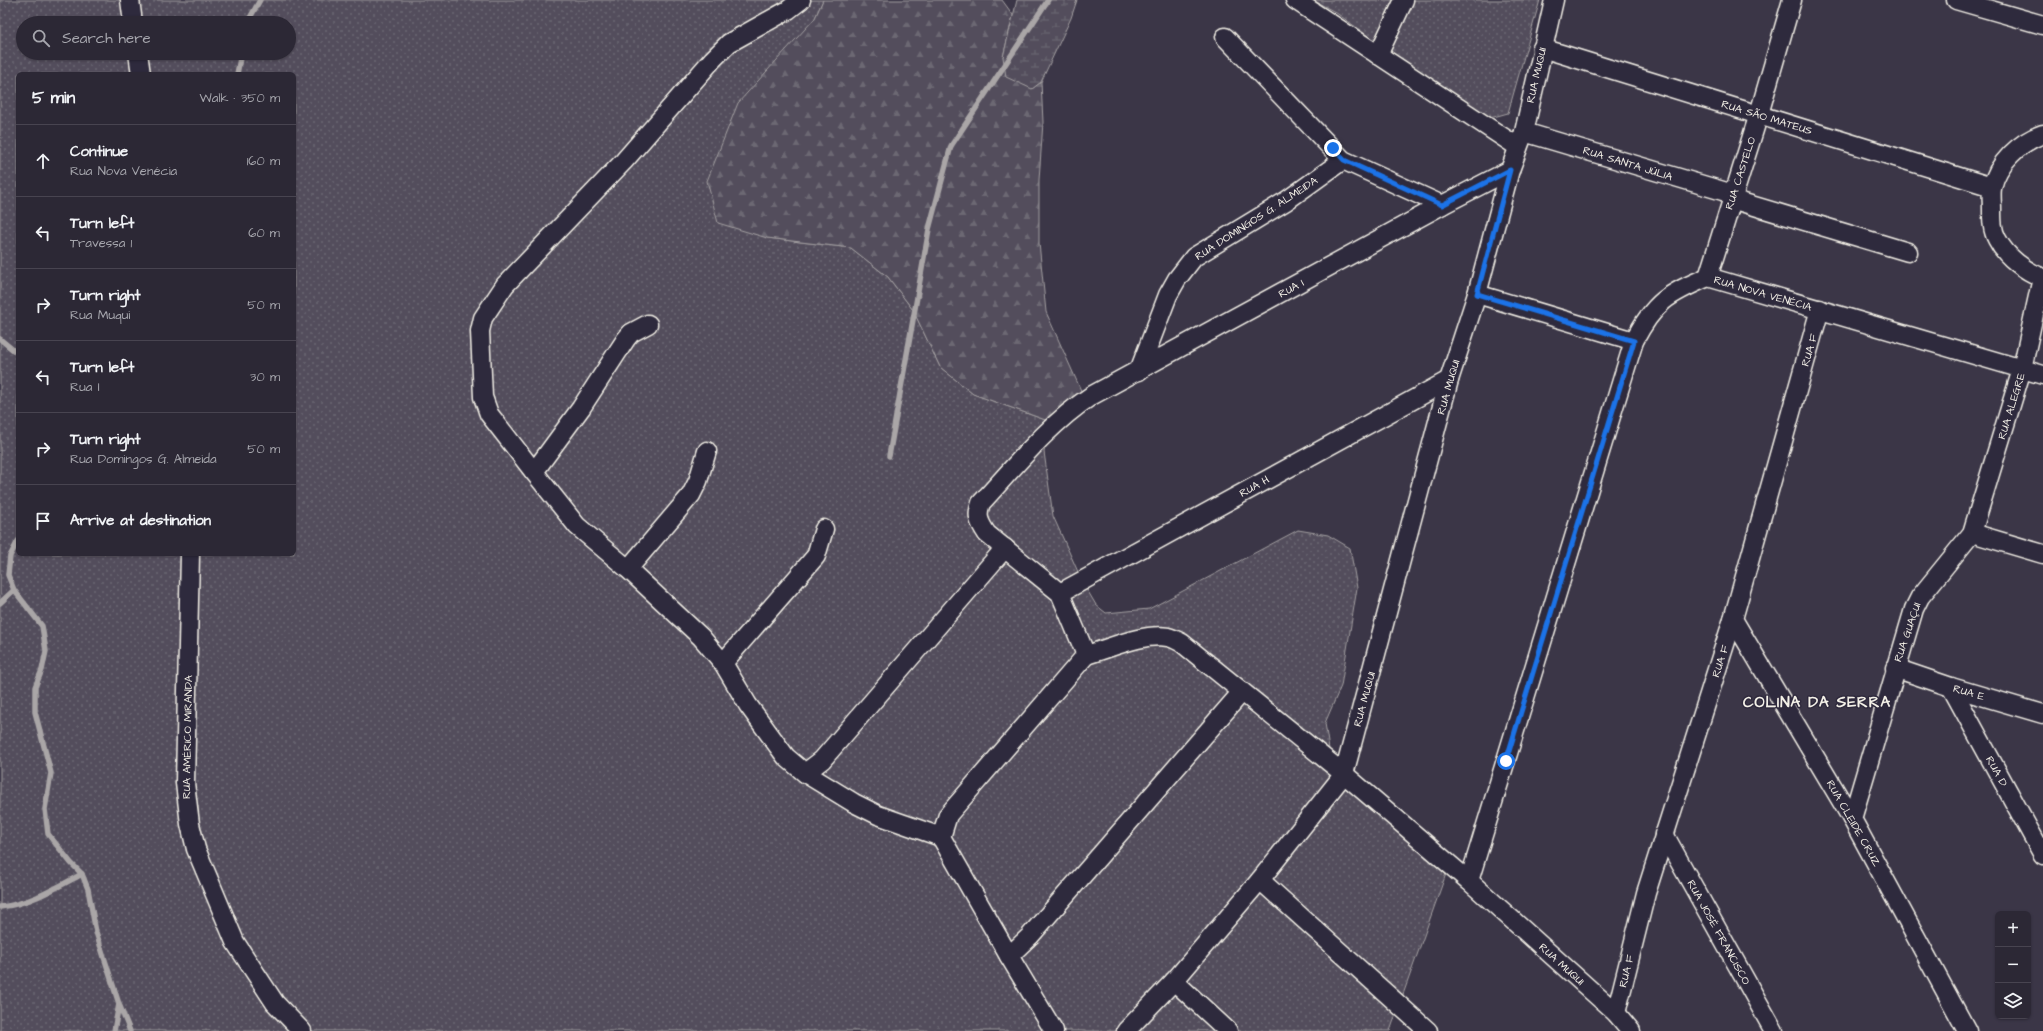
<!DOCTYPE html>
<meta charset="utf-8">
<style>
:root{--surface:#2c2835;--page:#383441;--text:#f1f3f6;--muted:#a6a6ad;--line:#484450}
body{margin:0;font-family:"Architects Daughter",sans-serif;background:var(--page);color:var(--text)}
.controls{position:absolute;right:12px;bottom:12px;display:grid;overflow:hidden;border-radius:6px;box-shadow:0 1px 3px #0004}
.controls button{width:36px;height:36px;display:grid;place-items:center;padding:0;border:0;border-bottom:1px solid var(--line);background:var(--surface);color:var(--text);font:20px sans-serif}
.stop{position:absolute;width:12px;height:12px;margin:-9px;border:3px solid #1a73e8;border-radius:50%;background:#fff}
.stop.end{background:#1a73e8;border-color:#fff;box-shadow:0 1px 4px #0008}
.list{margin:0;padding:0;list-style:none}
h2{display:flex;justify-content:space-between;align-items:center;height:52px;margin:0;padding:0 16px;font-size:17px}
h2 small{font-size:13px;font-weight:400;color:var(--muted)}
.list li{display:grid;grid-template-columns:26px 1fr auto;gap:12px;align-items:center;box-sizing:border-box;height:72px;padding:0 16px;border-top:1px solid var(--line)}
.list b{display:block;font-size:15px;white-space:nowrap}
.list p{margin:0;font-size:13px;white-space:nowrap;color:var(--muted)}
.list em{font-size:13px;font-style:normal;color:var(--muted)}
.icon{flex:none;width:22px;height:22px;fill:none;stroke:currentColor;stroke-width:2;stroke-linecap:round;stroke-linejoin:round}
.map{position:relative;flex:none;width:2043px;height:1031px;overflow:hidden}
.search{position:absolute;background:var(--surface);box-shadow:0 1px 3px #0004;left:16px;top:16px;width:280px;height:44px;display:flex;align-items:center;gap:10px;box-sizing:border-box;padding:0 14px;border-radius:22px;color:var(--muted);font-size:15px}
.panel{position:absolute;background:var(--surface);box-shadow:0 1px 3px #0004;left:16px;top:72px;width:280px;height:484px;border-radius:6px}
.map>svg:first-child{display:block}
.grass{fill:url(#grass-dots);stroke:#a4a0a2;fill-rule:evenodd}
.forest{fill:url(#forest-firs);stroke:#a4a0a2}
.wetland{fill:url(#wetland-marsh);stroke:#a4a0a2}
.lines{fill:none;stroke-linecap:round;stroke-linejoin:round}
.stream{stroke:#aaa6a7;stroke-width:5.5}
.minor-casing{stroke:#f4f1e8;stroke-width:21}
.minor{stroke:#2f2a3d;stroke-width:18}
.route{stroke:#1a73e8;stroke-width:5}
.labels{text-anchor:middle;stroke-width:3;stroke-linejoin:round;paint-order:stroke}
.street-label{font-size:11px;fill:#f4f1e8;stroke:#2f2a3d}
.district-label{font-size:15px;font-weight:bold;letter-spacing:1px;fill:#f4f1e8;stroke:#2f2a3d}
</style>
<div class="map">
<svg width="2043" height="1031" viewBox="0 0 2043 1031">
<defs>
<pattern id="grass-dots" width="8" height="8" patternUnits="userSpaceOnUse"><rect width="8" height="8" fill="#534e5c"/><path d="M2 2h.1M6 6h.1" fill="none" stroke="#6c6873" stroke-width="1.8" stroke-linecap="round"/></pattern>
<pattern id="forest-firs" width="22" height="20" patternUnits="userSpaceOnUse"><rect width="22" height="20" fill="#534e5c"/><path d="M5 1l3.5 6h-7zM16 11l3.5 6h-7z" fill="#6c6873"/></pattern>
<pattern id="wetland-marsh" width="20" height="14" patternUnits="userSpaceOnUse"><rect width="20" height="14" fill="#534e5c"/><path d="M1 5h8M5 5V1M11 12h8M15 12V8" fill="none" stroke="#6c6873"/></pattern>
</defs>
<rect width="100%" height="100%" fill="#3b3647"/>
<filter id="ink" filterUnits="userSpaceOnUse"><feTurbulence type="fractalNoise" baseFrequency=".025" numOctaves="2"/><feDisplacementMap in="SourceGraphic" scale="8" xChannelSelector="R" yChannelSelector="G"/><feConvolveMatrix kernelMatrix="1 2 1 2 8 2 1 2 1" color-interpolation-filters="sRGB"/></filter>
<g filter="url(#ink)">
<g class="grass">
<path d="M 0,0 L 823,0 L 815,18 L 767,238 L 851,248 L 888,277 L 913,310 L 940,367 L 973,394 L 1051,422 L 1044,452 L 1053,516 L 1083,583 L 1096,605 L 1106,613 L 1149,609 L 1298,530 L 1328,535 L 1350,548 L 1357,588 L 1341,686 L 1325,723 L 1330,756 L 1447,871 L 1390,1031 L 0,1031 ZM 23,23 L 289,23 L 289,53 L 23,53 ZM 18,74 L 294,74 L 294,554 L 18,554 Z"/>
<path d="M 1313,0 L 1540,0 L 1508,113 L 1490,118 L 1440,88 L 1335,12 Z"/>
</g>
<path class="forest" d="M 823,0 L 1002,0 L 1013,15 L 1003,57 L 1032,89 L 1041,82 L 1043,122 L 1039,180 L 1039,243 L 1046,312 L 1083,395 L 1051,422 L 973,394 L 940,367 L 913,310 L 888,277 L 851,248 L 767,238 L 718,223 L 707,181 L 738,103 L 815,18 Z"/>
<path class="wetland" d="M 1017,0 L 1077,0 L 1071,18 L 1041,82 L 1032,89 L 1006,77 L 1003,57 Z"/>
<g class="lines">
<g class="stream">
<path d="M 247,23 L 260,0"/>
<path d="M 237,74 L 241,53"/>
<path d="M 0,339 L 18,354"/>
<path d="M 889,456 L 929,229 L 951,146 L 1048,0"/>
<path d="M 18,541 L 10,556 L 8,575 L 14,590 L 42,626 L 46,651 L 42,670 L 35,687 L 35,712 L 51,773 L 45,809 L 48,834 L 71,863 L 82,874 L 88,889 L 96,932 L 119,1004 L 130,1031"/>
<path d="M 0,603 L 14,590"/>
<path d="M 0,907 C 30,904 56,888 82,874"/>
<path d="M 114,1031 L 119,1004"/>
</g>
<defs>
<g id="minor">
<path d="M 130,0 L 133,23"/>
<path d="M 1295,0 L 1518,147"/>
<path d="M 1956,0 L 2043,25"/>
<path d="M 1225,37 L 1343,160 L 1442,205"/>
<path d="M 1542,48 L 1992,187"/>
<path d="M 138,53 L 141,74"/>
<path d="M 1378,55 L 1404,0"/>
<path d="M 1524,132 L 1733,194"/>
<path d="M 2043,134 C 2020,142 1997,163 1992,188 C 1991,194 1992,202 1992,209 C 1992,220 1992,230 1997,239 C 2006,257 2025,271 2043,278"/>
<path d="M 1510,170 L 1442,205 L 1091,396 C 1049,424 1016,465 981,503 C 976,516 979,522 987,534 L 1060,593 L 1086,655 C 1111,648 1142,633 1168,637 C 1173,638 1178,641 1182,643 L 1344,774 L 1469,881 L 1616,1013 L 1631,1031"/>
<path d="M 1731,199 L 1908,252"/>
<path d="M 1708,277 L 1759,114 L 1792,0"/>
<path d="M 1477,294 L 1634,341"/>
<path d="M 648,324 L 631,333 L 626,339 L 581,408 L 534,472 L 577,526 L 628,569 L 701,637 L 723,663 L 748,705 L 786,757 L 805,773 L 822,760 L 1005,548"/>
<path d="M 1139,371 L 1168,295 L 1177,279 L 1194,257 L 1286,201 L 1343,160"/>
<path d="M 534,472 L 489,414 L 483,397 L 480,331 L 483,318 L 505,285 L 624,161 L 713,59 L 729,43 L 788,10 L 801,0"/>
<path d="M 1972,533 L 2043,554"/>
<path d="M 190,554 L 185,783 L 190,824 L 196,849 L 235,942 L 275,1003 L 302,1031"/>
<path d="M 628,569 L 691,495 L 698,481 L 707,451"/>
<path d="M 1060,593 L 1449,380"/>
<path d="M 1733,619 L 1852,819 L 1967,1031"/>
<path d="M 1086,655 L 948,815 L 941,837 L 1009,956 L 1030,936 L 1241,693"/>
<path d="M 723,663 L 816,556 L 824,529"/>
<path d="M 1895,668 L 1951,687 L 2043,714"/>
<path d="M 1951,687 L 2043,855"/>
<path d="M 805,773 L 854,803 L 878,815 L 941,837"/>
<path d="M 1852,819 L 1914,609 L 1920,597 L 1972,533 L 2022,369 L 2042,278"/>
<path d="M 1664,834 L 1774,1031"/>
<path d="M 1260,880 L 1428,1031"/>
<path d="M 1469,881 L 1634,341 C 1654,302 1668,294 1708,277 L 2043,375"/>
<path d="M 1009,956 L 1054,1031"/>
<path d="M 1174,981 L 1228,1031"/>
<path d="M 1616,1013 L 1646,893 L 1733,619 L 1820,309"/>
<path d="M 1126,1031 L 1174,981 L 1260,880 L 1344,774 L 1449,380 L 1477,294 L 1510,170 L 1524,132 L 1554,0"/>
</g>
</defs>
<use href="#minor" class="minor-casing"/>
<use href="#minor" class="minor"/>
</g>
</g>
<g class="lines" filter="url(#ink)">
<path class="route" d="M 1333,148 L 1344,160 L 1442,205 L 1510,170 L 1477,294 L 1634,341 L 1506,761"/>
</g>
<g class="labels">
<g class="street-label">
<text transform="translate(1536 75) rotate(-77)" y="4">RUA MUQUI</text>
<text transform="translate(1767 117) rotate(17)" y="4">RUA SÃO MATEUS</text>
<text transform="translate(1628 163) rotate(17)" y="4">RUA SANTA JÚLIA</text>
<text transform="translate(1740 173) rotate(-72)" y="4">RUA CASTELO</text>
<text transform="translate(1256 218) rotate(-33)" y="4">RUA DOMINGOS G. ALMEIDA</text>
<text transform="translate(1291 288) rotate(-29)" y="4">RUA I</text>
<text transform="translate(1763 293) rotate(16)" y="4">RUA NOVA VENÉCIA</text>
<text transform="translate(1809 350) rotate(-74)" y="4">RUA F</text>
<text transform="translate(1448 387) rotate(-74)" y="4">RUA MUQUI</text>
<text transform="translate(2011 406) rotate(-73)" y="4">RUA ALEGRE</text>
<text transform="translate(1254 486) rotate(-29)" y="4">RUA H</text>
<text transform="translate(1907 632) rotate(-71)" y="4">RUA GUAÇUI</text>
<text transform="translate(1720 661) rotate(-72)" y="4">RUA F</text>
<text transform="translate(1969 692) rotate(16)" y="4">RUA E</text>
<text transform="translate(1364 699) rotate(-75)" y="4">RUA MUQUI</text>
<text transform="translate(187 737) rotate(-89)" y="4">RUA AMÉRICO MIRANDA</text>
<text transform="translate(1997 771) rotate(61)" y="4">RUA D</text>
<text transform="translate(1854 823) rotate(60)" y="4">RUA CLEIDE CRUZ</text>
<text transform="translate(1719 932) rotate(61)" y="4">RUA JOSÉ FRANCISCO</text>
<text transform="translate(1562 964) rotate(42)" y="4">RUA MUQUI</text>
<text transform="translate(1626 971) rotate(-76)" y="4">RUA F</text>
</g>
<g class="district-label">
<text x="1817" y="707">COLINA DA SERRA</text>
</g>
</g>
</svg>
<div class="controls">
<button>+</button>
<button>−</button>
<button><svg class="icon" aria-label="layers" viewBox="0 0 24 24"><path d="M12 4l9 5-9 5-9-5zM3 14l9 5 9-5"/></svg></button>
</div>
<div class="stop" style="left:1506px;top:761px"></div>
<div class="stop end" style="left:1333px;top:148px"></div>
<div class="search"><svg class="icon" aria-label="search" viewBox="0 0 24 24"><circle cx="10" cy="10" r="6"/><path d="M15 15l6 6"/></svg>Search here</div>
<section class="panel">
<h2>5 min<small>Walk · 350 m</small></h2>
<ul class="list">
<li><svg class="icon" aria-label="ahead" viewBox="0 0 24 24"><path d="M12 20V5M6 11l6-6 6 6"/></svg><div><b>Continue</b><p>Rua Nova Venécia</p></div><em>160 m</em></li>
<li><svg class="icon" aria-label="left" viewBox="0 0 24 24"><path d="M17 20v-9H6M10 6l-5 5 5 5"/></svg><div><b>Turn left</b><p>Travessa 1</p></div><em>60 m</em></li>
<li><svg class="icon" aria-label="right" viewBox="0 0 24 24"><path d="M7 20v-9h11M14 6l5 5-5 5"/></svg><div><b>Turn right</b><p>Rua Muqui</p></div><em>50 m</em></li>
<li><svg class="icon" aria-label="left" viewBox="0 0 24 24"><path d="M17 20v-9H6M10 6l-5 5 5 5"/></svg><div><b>Turn left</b><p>Rua I</p></div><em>30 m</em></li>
<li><svg class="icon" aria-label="right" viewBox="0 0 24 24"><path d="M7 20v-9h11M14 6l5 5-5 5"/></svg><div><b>Turn right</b><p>Rua Domingos G. Almeida</p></div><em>50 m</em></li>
<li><svg class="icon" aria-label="arrive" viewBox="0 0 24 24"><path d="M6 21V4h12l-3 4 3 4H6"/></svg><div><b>Arrive at destination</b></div></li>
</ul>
</section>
</div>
